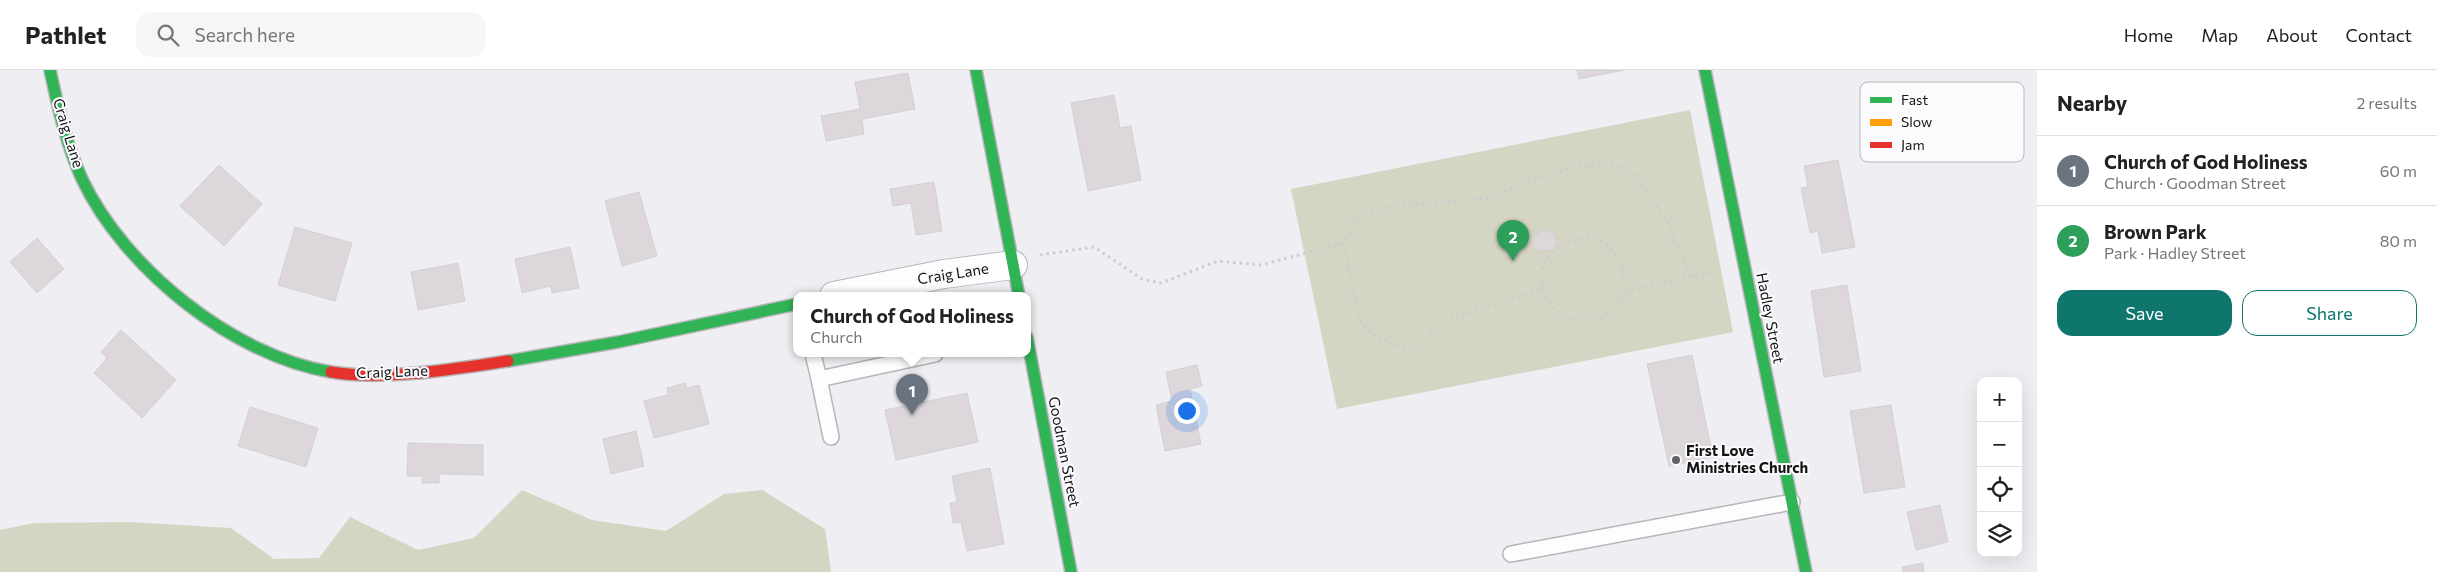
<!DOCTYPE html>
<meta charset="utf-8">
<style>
:root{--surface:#fff;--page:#f6f6f6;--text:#222;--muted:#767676;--line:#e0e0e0;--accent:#0f766e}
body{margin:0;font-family:Commissioner,sans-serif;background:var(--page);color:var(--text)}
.controls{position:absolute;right:15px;bottom:15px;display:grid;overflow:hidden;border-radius:10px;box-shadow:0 5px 20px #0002}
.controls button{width:45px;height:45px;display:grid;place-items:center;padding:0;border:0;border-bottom:1px solid var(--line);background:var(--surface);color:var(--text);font:25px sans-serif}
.you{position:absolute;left:1186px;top:340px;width:18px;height:18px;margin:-12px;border:4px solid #fff;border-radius:50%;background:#1a73e8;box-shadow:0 0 0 8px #1a73e833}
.badge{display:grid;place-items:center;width:32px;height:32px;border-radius:50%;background:var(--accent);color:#fff;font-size:16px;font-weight:700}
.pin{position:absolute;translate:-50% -41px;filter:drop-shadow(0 1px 2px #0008)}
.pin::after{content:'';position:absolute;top:26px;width:18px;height:15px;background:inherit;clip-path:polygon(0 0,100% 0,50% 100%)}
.popup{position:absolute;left:793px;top:222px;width:238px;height:65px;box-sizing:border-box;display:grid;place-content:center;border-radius:10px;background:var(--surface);filter:drop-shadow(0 1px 4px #0005);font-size:16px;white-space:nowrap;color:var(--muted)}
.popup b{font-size:19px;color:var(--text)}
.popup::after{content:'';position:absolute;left:50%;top:100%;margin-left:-10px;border:10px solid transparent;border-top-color:var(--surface)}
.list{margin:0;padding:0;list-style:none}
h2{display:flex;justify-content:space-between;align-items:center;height:65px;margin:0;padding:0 20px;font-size:21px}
h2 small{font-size:16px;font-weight:400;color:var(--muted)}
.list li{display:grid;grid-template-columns:32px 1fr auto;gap:15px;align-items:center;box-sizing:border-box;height:70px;padding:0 20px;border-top:1px solid var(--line)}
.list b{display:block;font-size:19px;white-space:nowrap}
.list p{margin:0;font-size:16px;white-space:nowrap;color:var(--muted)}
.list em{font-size:16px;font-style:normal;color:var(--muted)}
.actions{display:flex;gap:10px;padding:15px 20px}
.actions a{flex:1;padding:11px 0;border:1px solid var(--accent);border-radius:15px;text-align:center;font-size:18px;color:var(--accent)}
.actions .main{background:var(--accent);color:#fff}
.icon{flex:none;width:28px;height:28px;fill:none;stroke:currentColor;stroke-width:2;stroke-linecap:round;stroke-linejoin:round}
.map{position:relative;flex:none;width:2037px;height:502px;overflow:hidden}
header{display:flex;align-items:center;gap:30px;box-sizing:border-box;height:70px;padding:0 25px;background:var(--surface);border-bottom:1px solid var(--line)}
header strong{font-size:24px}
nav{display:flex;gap:28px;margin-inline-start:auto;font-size:18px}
.search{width:350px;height:45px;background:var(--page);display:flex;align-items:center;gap:12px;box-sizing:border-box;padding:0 18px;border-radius:15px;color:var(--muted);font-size:19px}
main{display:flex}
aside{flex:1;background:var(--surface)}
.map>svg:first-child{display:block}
.green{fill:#d4d5c3}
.building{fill:#ddd6db;stroke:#d2d1d3}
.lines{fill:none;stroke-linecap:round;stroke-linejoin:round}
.lane-casing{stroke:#b6b5b9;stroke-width:18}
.street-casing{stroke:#b6b5b9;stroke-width:30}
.fast-casing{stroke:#b6b5b9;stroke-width:14}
.jam-casing{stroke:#b6b5b9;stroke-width:14}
.path{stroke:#cdcdcd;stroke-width:3;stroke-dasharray:2.5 4;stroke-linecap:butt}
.lane{stroke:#fdfdfd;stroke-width:15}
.street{stroke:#fdfdfd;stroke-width:28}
.fast{stroke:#30b455;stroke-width:11}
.jam{stroke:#e5322d;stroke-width:11}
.poi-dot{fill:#616163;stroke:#fbfbfe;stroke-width:2}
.labels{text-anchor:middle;stroke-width:4;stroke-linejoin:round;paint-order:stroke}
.street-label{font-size:15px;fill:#141416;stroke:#fbfbfe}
.poi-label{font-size:15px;font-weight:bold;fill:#141416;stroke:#fbfbfe;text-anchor:start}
.key{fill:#fbfbfe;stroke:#b6b6b8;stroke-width:1}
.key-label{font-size:14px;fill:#141416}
</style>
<header>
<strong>Pathlet</strong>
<div class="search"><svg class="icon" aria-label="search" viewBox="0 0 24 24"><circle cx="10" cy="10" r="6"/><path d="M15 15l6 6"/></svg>Search here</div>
<nav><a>Home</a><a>Map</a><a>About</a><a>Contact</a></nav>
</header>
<main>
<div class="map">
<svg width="2037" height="502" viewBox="0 0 2037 502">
<rect width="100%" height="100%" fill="#efeff3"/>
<g class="green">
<path d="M 1690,40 L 1733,262 L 1337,339 L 1291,119 Z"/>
<path d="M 522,420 L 592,450 L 666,461 L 724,424 L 762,420 L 825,459 L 831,502 L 0,502 L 0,460 L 34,453 L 129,452 L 231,458 L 274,489 L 319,488 L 350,447 L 418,480 L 474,468 Z"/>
</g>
<g class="building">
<path d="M 1577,0 L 1624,0 L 1579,9 Z"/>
<path d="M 908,3 L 915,39 L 862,49 L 864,64 L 826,71 L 821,46 L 860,39 L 855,12 Z"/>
<path d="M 1114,25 L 1120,58 L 1131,56 L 1141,110 L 1088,121 L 1071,33 Z"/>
<path d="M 1838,90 L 1855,177 L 1822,183 L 1818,161 L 1810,163 L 1801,118 L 1808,117 L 1804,96 Z"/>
<path d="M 219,95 L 262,134 L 224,176 L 180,136 Z"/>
<path d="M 934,112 L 942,161 L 916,165 L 911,133 L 893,136 L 890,119 Z"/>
<path d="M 639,122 L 657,186 L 622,196 L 605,131 Z"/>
<path d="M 295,157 L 352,173 L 335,231 L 278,215 Z"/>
<path d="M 1542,160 L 1553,163 L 1557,172 L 1552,180 L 1536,180 L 1532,175 L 1535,166 Z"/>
<path d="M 37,168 L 64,199 L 37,223 L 10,192 Z"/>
<path d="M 570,177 L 579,218 L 552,223 L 551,216 L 522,223 L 515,189 Z"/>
<path d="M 458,193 L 465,231 L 418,240 L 411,202 Z"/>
<path d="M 1847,215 L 1861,301 L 1824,307 L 1811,221 Z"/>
<path d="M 121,260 L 176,310 L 142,348 L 94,303 L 107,288 L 101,282 Z"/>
<path d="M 1692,285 L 1713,387 L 1669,396 L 1647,294 Z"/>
<path d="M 1197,295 L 1202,316 L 1190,319 L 1201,374 L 1165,381 L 1156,335 L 1172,331 L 1166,302 Z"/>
<path d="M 685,313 L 687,318 L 699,315 L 709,354 L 654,368 L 644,331 L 668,325 L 667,318 Z"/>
<path d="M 967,323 L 978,372 L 896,390 L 885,340 Z"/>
<path d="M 1891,335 L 1905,417 L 1864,423 L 1850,341 Z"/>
<path d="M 250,337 L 318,358 L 306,397 L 238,376 Z"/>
<path d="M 636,361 L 644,396 L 611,404 L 603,369 Z"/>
<path d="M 408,373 L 483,375 L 483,405 L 439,404 L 439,413 L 422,413 L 422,406 L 407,406 Z"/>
<path d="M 990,398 L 1004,474 L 967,481 L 961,452 L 953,453 L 950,433 L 957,432 L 952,406 Z"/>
<path d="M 1940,435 L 1948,472 L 1916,480 L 1907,442 Z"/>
<path d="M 1923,493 L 1924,502 L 1903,502 L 1902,497 Z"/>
</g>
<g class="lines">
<defs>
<g id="lane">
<path d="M 813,284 L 819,309 L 935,284"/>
<path d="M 819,309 L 831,367"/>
<path d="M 1511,484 L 1792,432"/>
</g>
<path id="street" d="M 834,226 L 944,204 L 1013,195"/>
<g id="fast">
<path d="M 50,0 C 58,37 66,74 82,109 C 124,198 233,286 331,302"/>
<path d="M 976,0 L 1019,226"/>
<path d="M 1705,0 L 1806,502"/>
<path d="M 1027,267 L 1071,502"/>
<path d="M 508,291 L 618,272 L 797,234"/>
</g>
<path id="jam" d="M 331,302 C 384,311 454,299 508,291"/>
</defs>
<use href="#lane" class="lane-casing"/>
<use href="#street" class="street-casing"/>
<use href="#fast" class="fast-casing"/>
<use href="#jam" class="jam-casing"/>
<g class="path">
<path d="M 1040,185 L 1094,177 L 1142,209 L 1161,213 L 1218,191 L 1261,195 L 1344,173"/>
<path d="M 1691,207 L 1625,221 L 1616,238 L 1595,250 L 1571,250 L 1552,238 L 1542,219 L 1441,252 L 1422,274 L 1404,278 L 1371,264 L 1359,249 L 1344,173 L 1355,151 L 1384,138 L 1488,128 L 1527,112 L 1574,97 L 1615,94 L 1638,106 L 1670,156 L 1691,207 L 1718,202"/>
<path d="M 1542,219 C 1542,213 1541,206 1542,200 C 1547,172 1595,156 1613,181 C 1623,193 1624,205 1625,221"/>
</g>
<use href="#lane" class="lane"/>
<use href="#street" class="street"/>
<use href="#fast" class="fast"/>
<use href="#jam" class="jam"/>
</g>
<circle class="poi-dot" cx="1676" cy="390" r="5"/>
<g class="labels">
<g class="street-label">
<text transform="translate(68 63) rotate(73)" y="5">Craig Lane</text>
<text transform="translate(953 204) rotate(-9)" y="5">Craig Lane</text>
<text transform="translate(1770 248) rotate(79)" y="5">Hadley Street</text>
<text transform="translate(392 302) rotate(-2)" y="5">Craig Lane</text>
<text transform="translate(1064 382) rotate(79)" y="5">Goodman Street</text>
</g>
<g class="poi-label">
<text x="1686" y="386">First Love<tspan x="1686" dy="17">Ministries Church</tspan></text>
</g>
</g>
<rect x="1860" y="12" width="164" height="80" rx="8" class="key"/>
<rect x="1870" y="27" width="22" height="6" fill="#30b455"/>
<rect x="1870" y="49" width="22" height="7" fill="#ff9f0a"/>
<rect x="1870" y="72" width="22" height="6" fill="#e5322d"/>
<g class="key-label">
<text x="1901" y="35">Fast</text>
<text x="1901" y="57">Slow</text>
<text x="1901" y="80">Jam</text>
</g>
</svg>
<div class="controls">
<button>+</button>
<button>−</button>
<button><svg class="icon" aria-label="locate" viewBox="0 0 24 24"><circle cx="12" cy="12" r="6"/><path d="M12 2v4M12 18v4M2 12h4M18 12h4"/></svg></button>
<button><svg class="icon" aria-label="layers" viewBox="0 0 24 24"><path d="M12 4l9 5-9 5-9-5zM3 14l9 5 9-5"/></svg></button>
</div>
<div class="you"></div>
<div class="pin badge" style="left:912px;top:345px;background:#6b7280">1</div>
<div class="popup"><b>Church of God Holiness</b>Church</div>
<div class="pin badge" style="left:1513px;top:191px;background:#2e9e5b">2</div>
</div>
<aside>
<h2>Nearby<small>2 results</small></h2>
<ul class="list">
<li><span class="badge" style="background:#6b7280">1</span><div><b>Church of God Holiness</b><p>Church · Goodman Street</p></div><em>60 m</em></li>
<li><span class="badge" style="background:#2e9e5b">2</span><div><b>Brown Park</b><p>Park · Hadley Street</p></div><em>80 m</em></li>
</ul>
<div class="actions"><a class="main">Save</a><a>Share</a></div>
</aside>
</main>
